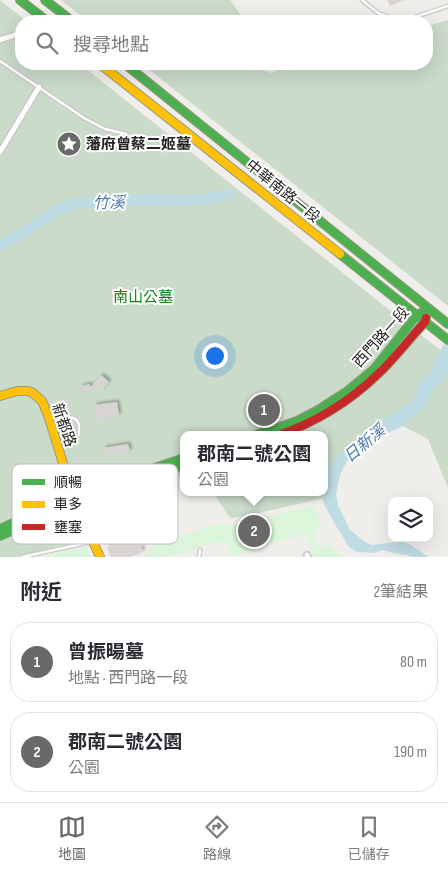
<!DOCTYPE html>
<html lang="zh-TW">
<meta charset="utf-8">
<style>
:root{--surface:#fff;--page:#f7f7f7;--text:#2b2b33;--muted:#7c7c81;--line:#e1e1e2;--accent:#6a6968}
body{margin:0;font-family:"Sofia Sans Condensed","Noto Sans TC",sans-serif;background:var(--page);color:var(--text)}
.controls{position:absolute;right:15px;bottom:15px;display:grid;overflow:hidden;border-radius:10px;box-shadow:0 5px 20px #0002}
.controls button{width:45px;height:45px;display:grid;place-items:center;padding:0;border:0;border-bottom:1px solid var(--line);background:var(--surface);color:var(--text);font:25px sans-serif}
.you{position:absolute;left:214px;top:355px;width:18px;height:18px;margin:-12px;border:4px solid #fff;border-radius:50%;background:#1a73e8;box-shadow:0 0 0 8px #1a73e833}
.badge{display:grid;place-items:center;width:32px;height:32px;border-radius:50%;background:var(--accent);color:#fff;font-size:16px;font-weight:700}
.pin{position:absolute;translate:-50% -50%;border:2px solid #fff;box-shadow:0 1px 5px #0006}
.popup{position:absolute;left:180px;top:431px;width:148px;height:65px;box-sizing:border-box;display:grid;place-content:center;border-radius:10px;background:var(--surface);filter:drop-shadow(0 1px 4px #0005);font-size:16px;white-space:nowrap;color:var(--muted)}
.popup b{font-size:19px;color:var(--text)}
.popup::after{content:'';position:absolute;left:50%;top:100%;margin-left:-10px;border:10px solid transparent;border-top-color:var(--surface)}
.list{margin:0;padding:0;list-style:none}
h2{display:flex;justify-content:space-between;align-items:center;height:65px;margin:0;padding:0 20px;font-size:21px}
h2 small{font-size:16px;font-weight:400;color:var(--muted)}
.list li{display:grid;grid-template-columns:32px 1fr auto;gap:15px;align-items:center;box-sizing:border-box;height:80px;margin:0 10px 10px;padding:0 10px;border:1px solid var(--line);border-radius:20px}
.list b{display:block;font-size:19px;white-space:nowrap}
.list p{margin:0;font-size:16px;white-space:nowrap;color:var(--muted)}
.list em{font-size:16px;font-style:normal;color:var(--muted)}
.icon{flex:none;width:28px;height:28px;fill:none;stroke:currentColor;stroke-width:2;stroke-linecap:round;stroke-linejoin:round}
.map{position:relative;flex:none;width:448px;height:557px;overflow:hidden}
.search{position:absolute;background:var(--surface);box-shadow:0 5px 20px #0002;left:15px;right:15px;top:15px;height:55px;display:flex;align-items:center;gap:12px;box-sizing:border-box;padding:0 18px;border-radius:20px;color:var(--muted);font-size:19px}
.sheet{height:245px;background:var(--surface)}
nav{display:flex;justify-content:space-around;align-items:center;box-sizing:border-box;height:70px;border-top:1px solid var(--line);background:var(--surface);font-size:14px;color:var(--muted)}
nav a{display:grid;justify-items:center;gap:2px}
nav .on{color:var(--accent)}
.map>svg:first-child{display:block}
.cemetery{fill:#cadbca}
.park{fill:#daf5da}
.water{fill:#bfdbe3}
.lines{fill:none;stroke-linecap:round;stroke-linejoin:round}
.river{stroke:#bfdbe3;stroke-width:11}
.building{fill:#d7d4d2;filter:url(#shadow)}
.lane-casing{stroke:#c9c8c7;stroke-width:5}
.street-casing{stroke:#c9c8c7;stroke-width:8}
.fast-casing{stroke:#999a82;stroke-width:10}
.slow-casing{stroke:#999a82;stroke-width:10}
.jam-casing{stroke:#999a82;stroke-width:10}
.lane{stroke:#fdfcfc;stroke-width:2.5}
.street{stroke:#fdfcfc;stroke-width:5}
.fast{stroke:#4caf50;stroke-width:8}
.slow{stroke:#ffc107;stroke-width:8}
.jam{stroke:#c62828;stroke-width:8}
.labels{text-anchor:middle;stroke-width:4;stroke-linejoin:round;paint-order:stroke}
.poi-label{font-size:15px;font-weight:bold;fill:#222;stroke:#fff;text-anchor:start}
.street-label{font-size:15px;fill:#222;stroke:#fff}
.park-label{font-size:15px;fill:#0c8416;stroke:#fff}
.water-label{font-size:16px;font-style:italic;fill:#4a7aab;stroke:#fff}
.key{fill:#fff;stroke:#bdbdbd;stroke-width:1}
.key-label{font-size:14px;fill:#222}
</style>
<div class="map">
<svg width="448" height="557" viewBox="0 0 448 557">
<defs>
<filter id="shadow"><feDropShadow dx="2.5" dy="-2.5" stdDeviation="1" flood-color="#0004"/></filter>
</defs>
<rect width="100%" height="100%" fill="#f0eeeb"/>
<g class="cemetery">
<path d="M 0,0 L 26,21 L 21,21 L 21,64 L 80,64 L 426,339 L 448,355 L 448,488 L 428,439 L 397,423 L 343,457 L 329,497 L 245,516 L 230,518 L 213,492 L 324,492 L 324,435 L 184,435 L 184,476 L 73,517 L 82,540 L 16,557 L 0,557 Z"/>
<path d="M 61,0 L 230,0 L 240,14 L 242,21 L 88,21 Z"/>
<path d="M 448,20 L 448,306 L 142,64 L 258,64 L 265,71 L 271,73 L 280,69 L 286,69 L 286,64 L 427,64 L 427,26 Z"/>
</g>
<g class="park">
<path d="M 314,506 L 321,528 L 313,531 L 318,547 L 329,544 L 343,557 L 314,557 L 306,533 L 232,556 L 228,545 L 220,542 L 207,544 L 184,553 L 161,557 L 144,557 L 151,546 L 219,524 L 231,525 Z"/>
<path d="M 87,547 L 91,557 L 40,557 Z"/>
</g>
<path class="water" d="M 438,353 L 448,364 L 447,372 L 443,383 L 436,385 L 431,393 L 426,406 L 412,418 L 401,427 L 383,435 L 372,442 L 347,461 L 340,475 L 336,494 L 338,505 L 350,530 L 362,540 L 372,545 L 403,541 L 411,545 L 429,557 L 412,557 L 407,555 L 398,554 L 382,550 L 375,553 L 357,552 L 349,547 L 336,526 L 325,506 L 323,501 L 322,492 L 324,492 L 324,479 L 328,468 L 342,452 L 347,448 L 363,432 L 405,406 L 412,405 C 415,393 419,379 430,373 Z"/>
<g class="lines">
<g class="river">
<path d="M 0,246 L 29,229 L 59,209 L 77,203 L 154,200 L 189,201 L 229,195"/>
<path d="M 438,373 L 444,359 L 447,349"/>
</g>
</g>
<g class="building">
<path d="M 387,0 L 404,0 L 390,6 Z"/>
<path d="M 101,375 L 109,382 L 101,391 L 98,387 L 83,393 L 80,387 L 89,384 L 91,387 Z"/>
<path d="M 117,402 L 119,416 L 96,420 L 94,405 Z"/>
<path d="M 128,444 L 130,451 L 104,456 L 103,448 Z"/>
<path d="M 139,537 L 145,539 L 147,544 L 141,546 L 143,552 L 130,557 L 111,557 L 107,547 Z"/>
</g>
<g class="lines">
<defs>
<g id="lane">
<path d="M 362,0 L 378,13 L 401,21"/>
<path d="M 403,21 L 448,6"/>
<path d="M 0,61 L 84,118 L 105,129 L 126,134"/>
<path d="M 50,415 C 57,416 75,415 78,422 C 80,426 79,431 79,435"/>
<path d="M 22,557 L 91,542"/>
<path d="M 199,557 L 200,550"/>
</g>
<g id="street">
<path d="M 0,40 L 21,33"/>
<path d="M 0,152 L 39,87"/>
<path d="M 307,555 L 308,557"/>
</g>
<g id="fast">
<path d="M 20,0 L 47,21"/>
<path d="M 45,0 L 72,21"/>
<path d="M 125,64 L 448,324"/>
<path d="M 340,254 L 448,340"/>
<path d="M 256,435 L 297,421 L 318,410 L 346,392 L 374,369 L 417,315 L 429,309"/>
<path d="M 0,529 L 72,496 L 184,458"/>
<path d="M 0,536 L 87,497 L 184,465"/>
</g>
<g id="slow">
<path d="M 100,64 L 340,254"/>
<path d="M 0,396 L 17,391 L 28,391 L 33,393 L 42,401 L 48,415 L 75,502 L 100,557"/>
</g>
<path id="jam" d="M 279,435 C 316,422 349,402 378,374 C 395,358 409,339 425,322 L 426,318"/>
</defs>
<use href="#lane" class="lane-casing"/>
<use href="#street" class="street-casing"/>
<use href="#fast" class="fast-casing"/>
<use href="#slow" class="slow-casing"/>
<use href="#jam" class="jam-casing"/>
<use href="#lane" class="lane"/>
<use href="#street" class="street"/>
<use href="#fast" class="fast"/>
<use href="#slow" class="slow"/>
<use href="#jam" class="jam"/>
</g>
<defs>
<symbol id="sight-disc" viewBox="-11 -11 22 22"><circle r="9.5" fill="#6a6968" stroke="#fff"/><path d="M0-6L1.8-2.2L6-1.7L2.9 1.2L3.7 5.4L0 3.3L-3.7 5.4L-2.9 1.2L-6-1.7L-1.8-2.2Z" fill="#fff"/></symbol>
</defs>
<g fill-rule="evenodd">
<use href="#sight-disc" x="55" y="130" width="28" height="28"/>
</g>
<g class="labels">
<g class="poi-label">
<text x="86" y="149">藩府曾蔡二姬墓</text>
</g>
<g class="street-label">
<text transform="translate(283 191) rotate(39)" y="5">中華南路一段</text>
<text transform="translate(381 337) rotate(-48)" y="5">西門路一段</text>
<text transform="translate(64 425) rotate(71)" y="5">新都路</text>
</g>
<g class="park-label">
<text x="143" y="302">南山公墓</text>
</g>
<g class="water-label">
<text transform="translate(109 202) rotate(-1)" y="6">竹溪</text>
<text transform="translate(364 443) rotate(-40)" y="6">日新溪</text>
</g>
</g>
<rect x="12" y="464" width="166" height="80" rx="8" class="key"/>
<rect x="22" y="479" width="23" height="6" fill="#4caf50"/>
<rect x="22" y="501" width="23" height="7" fill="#ffc107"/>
<rect x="22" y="524" width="23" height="6" fill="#c62828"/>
<g class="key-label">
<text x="54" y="487">順暢</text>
<text x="54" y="509">車多</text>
<text x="54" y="532">壅塞</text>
</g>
</svg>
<div class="controls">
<button><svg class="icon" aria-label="layers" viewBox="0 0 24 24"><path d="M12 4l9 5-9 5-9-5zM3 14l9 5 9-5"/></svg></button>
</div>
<div class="you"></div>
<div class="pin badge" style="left:264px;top:410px">1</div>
<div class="pin badge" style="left:254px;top:531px">2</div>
<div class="popup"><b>郡南二號公園</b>公園</div>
<div class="search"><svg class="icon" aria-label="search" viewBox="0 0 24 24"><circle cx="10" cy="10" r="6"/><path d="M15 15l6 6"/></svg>搜尋地點</div>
</div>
<section class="sheet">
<h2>附近<small>2筆結果</small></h2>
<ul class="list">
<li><span class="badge">1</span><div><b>曾振暘墓</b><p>地點 · 西門路一段</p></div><em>80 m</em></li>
<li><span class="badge">2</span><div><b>郡南二號公園</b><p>公園</p></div><em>190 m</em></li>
</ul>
</section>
<nav>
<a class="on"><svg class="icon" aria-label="map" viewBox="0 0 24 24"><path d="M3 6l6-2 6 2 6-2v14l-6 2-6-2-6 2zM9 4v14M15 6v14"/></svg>地圖</a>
<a><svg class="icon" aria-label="directions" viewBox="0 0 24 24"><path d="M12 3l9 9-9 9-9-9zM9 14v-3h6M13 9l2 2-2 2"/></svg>路線</a>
<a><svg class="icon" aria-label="saved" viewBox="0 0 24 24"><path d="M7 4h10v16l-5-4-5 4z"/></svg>已儲存</a>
</nav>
